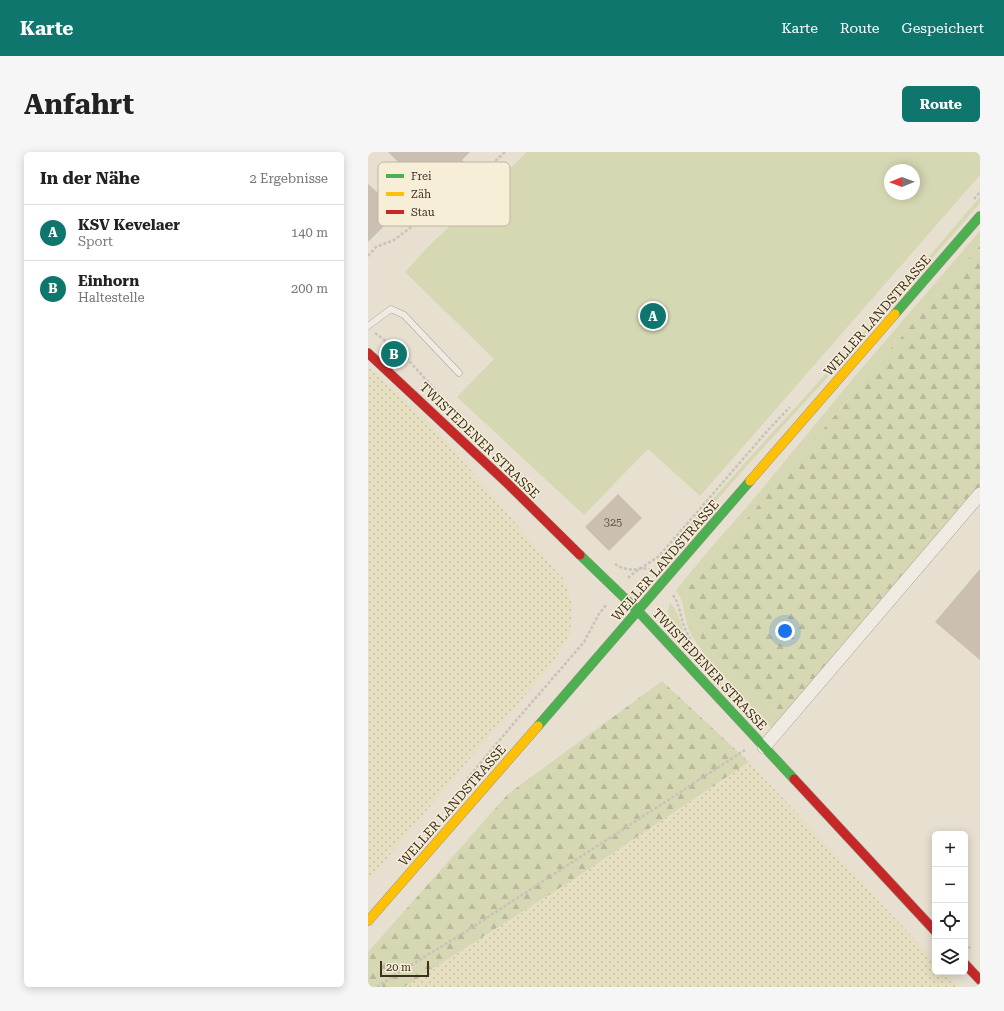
<!DOCTYPE html>
<html lang="de">
<meta charset="utf-8">
<style>
:root{--surface:#fff;--page:#f6f6f6;--text:#222;--muted:#767676;--line:#e0e0e0;--accent:#0f766e}
body{margin:0;font-family:"Roboto Serif",serif;background:var(--page);color:var(--text)}
.controls{position:absolute;right:12px;bottom:12px;display:grid;overflow:hidden;border-radius:6px;box-shadow:0 2px 10px #0003}
.controls button{width:36px;height:36px;display:grid;place-items:center;padding:0;border:0;border-bottom:1px solid var(--line);background:var(--surface);color:var(--text);font:20px sans-serif}
.compass{position:absolute;left:516px;top:12px;width:36px;height:36px;border-radius:50%;background:var(--surface);box-shadow:0 2px 10px #0003;rotate:269deg}
.scale{position:absolute;left:12px;bottom:10px;width:49px;box-sizing:border-box;padding-left:4px;border:2px solid #3d2e20;border-top:0;font-size:11px;line-height:14px;white-space:nowrap;color:#3d2e20;-webkit-text-stroke:3px #f7eed8;paint-order:stroke}
.you{position:absolute;left:417px;top:479px;width:14px;height:14px;margin:-10px;border:3px solid #fff;border-radius:50%;background:#1a73e8;box-shadow:0 0 0 6px #1a73e833}
.badge{display:grid;place-items:center;width:26px;height:26px;border-radius:50%;background:var(--accent);color:#fff;font-size:13px;font-weight:700}
.pin{position:absolute;translate:-50% -50%;border:2px solid #fff;box-shadow:0 1px 4px #0006}
.list{margin:0;padding:0;list-style:none}
h2{display:flex;justify-content:space-between;align-items:center;height:52px;margin:0;padding:0 16px;font-size:17px}
h2 small{font-size:13px;font-weight:400;color:var(--muted)}
.list li{display:grid;grid-template-columns:26px 1fr auto;gap:12px;align-items:center;box-sizing:border-box;height:56px;padding:0 16px;border-top:1px solid var(--line)}
.list b{display:block;font-size:15px;white-space:nowrap}
.list p{margin:0;font-size:13px;white-space:nowrap;color:var(--muted)}
.list em{font-size:13px;font-style:normal;color:var(--muted)}
.icon{flex:none;width:22px;height:22px;fill:none;stroke:currentColor;stroke-width:2;stroke-linecap:round;stroke-linejoin:round}
.map{position:relative;flex:none;width:612px;height:835px;overflow:hidden;border-radius:6px}
header{display:flex;align-items:center;gap:24px;box-sizing:border-box;height:56px;padding:0 20px;background:var(--accent);color:#fff}
header strong{font-size:19px}
nav{display:flex;gap:22px;margin-inline-start:auto;font-size:14px}
.intro{display:flex;align-items:center;justify-content:space-between;box-sizing:border-box;height:96px;padding:0 24px}
h1{margin:0;font-size:28px}
.button{padding:10px 18px;border-radius:6px;background:var(--accent);color:#fff;font-size:14px;font-weight:700}
main{display:flex;gap:24px;padding:0 24px}
aside{flex:1;background:var(--surface);border-radius:6px;box-shadow:0 2px 10px #0003}
.map>svg:first-child{display:block}
.farmland{fill:url(#farmland-dots)}
.green{fill:#d6d7b3;fill-rule:evenodd}
.forest{fill:url(#forest-firs)}
.building{fill:#cbbfb2}
.lines{fill:none;stroke-linecap:round;stroke-linejoin:round}
.lane-casing{stroke:#ada599;stroke-width:7}
.street-casing{stroke:#ada599;stroke-width:14}
.fast-casing{stroke:#9c958a;stroke-width:10}
.slow-casing{stroke:#9c958a;stroke-width:10}
.jam-casing{stroke:#9c958a;stroke-width:10}
.path{stroke:#c8c2b9;stroke-width:2.5;stroke-dasharray:3 2;stroke-linecap:butt}
.lane{stroke:#efebe3;stroke-width:6}
.street{stroke:#efebe3;stroke-width:13}
.fast{stroke:#4caf50;stroke-width:9}
.slow{stroke:#ffc107;stroke-width:9}
.jam{stroke:#c62828;stroke-width:9}
.labels{text-anchor:middle;stroke-width:3;stroke-linejoin:round;paint-order:stroke}
.number-label{font-size:11px;fill:#605244}
.street-label{font-size:13px;fill:#3d2e20;stroke:#f7eed8}
.key{fill:#f7eed8;stroke:#bfb4a1;stroke-width:1}
.key-label{font-size:11px;fill:#3d2e20}
</style>
<header>
<strong>Karte</strong>
<nav><a>Karte</a><a>Route</a><a>Gespeichert</a></nav>
</header>
<div class="intro"><h1>Anfahrt</h1><a class="button">Route</a></div>
<main>
<aside>
<h2>In der Nähe<small>2 Ergebnisse</small></h2>
<ul class="list">
<li><span class="badge">A</span><div><b>KSV Kevelaer</b><p>Sport</p></div><em>140 m</em></li>
<li><span class="badge">B</span><div><b>Einhorn</b><p>Haltestelle</p></div><em>200 m</em></li>
</ul>
</aside>
<div class="map">
<svg width="612" height="835" viewBox="0 0 612 835">
<defs>
<pattern id="farmland-dots" width="8" height="8" patternUnits="userSpaceOnUse"><rect width="8" height="8" fill="#e6dfc2"/><path d="M2 2h.1M6 6h.1" fill="none" stroke="#c6c0a6" stroke-width="1.8" stroke-linecap="round"/></pattern>
<pattern id="forest-firs" width="22" height="20" patternUnits="userSpaceOnUse"><rect width="22" height="20" fill="#d6d7b3"/><path d="M5 1l3.5 6h-7zM16 11l3.5 6h-7z" fill="#b9b99a"/></pattern>
</defs>
<rect width="100%" height="100%" fill="#e7e0d1"/>
<g class="farmland">
<path d="M 0,215 L 64,273 L 196,428 L 205,453 L 202,481 L 185,511 L 97,612 L 0,729 Z"/>
<path d="M 381,610 L 567,809 L 567,820 L 577,820 L 591,835 L 36,835 L 209,725 Z"/>
</g>
<g class="green">
<path d="M 159,0 L 612,0 L 612,23 L 332,344 L 280,297 L 216,363 L 89,245 L 126,207 L 37,120 L 61,94 ZM 522,18 L 546,18 L 546,42 L 522,42 Z"/>
<path d="M 612,45 L 612,51 L 497,184 L 376,317 L 290,416 L 289,410 L 374,314 L 494,182 Z"/>
<path d="M 612,79 L 612,94 L 579,131 L 317,440 L 332,485 L 353,510 L 415,567 L 403,576 L 337,503 L 324,484 L 319,473 L 314,449 L 308,438 L 347,391 L 379,355 L 488,223 Z"/>
<path d="M 302,451 C 312,460 314,480 321,493 C 328,503 337,512 345,522 C 362,540 378,558 395,577 L 389,576 L 332,511 L 309,483 L 301,467 L 300,457 Z"/>
</g>
<g class="forest">
<path d="M 612,94 L 612,336 L 415,567 L 353,510 L 332,485 L 317,440 L 579,131 Z"/>
<path d="M 294,529 L 381,610 L 209,725 L 36,835 L 0,835 L 0,800 L 140,642 Z"/>
</g>
<g class="building">
<path d="M 20,0 L 102,0 L 94,8 L 97,11 L 75,33 L 60,18 L 49,29 Z"/>
<path d="M 0,32 L 31,59 L 0,90 Z"/>
<path d="M 250,342 L 274,366 L 241,399 L 217,375 Z"/>
<path d="M 612,417 L 612,508 L 567,470 Z"/>
</g>
<g class="lines">
<defs>
<path id="lane" d="M 0,174 L 23,157 L 36,163 L 91,221"/>
<path id="street" d="M 396,595 L 612,342"/>
<g id="fast">
<path d="M 527,162 L 612,64"/>
<path d="M 212,403 L 270,459 L 426,627"/>
<path d="M 170,574 L 382,329"/>
</g>
<g id="slow">
<path d="M 382,329 L 527,162"/>
<path d="M 0,769 L 170,574"/>
</g>
<g id="jam">
<path d="M 0,201 L 139,331 L 212,403"/>
<path d="M 426,627 L 567,779"/>
<path d="M 597,812 L 612,828"/>
</g>
</defs>
<use href="#lane" class="lane-casing"/>
<use href="#street" class="street-casing"/>
<use href="#fast" class="fast-casing"/>
<use href="#slow" class="slow-casing"/>
<use href="#jam" class="jam-casing"/>
<g class="path">
<path d="M 606,47 L 612,40"/>
<path d="M 0,104 L 8,95 L 26,88 L 110,25 L 137,0"/>
<path d="M 7,181 L 33,200 L 71,242"/>
<path d="M 247,412 L 254,416 L 265,418 L 274,416 L 284,418"/>
<path d="M 260,426 L 263,423 L 291,404 L 401,277 L 422,255"/>
<path d="M 305,443 C 311,451 312,462 315,471 C 317,477 320,483 323,489"/>
<path d="M 99,627 L 146,571 L 216,490 L 231,462 L 239,452"/>
<path d="M 597,791 L 602,796"/>
<path d="M 9,835 L 30,821 L 97,780 L 377,598"/>
</g>
<use href="#lane" class="lane"/>
<use href="#street" class="street"/>
<use href="#fast" class="fast"/>
<use href="#slow" class="slow"/>
<use href="#jam" class="jam"/>
</g>
<g class="labels">
<g class="number-label">
<text x="245" y="374">325</text>
</g>
<g class="street-label">
<text transform="translate(509 163) rotate(-49)" y="5">WELLER LANDSTRASSE</text>
<text transform="translate(112 288) rotate(44)" y="5">TWISTEDENER STRASSE</text>
<text transform="translate(297 408) rotate(-49)" y="5">WELLER LANDSTRASSE</text>
<text transform="translate(342 517) rotate(47)" y="5">TWISTEDENER STRASSE</text>
<text transform="translate(84 653) rotate(-49)" y="5">WELLER LANDSTRASSE</text>
</g>
</g>
<rect x="10" y="10" width="132" height="64" rx="6" class="key"/>
<rect x="18" y="22" width="18" height="4" fill="#4caf50"/>
<rect x="18" y="40" width="18" height="4" fill="#ffc107"/>
<rect x="18" y="58" width="18" height="4" fill="#c62828"/>
<g class="key-label">
<text x="43" y="28">Frei</text>
<text x="43" y="46">Zäh</text>
<text x="43" y="64">Stau</text>
</g>
</svg>
<div class="controls">
<button>+</button>
<button>−</button>
<button><svg class="icon" aria-label="locate" viewBox="0 0 24 24"><circle cx="12" cy="12" r="6"/><path d="M12 2v4M12 18v4M2 12h4M18 12h4"/></svg></button>
<button><svg class="icon" aria-label="layers" viewBox="0 0 24 24"><path d="M12 4l9 5-9 5-9-5zM3 14l9 5 9-5"/></svg></button>
</div>
<svg class="compass" viewBox="-18 -18 36 36"><path d="M0-13l5 13h-10z" fill="#e53935"/><path d="M0 13l5-13h-10z" fill="#767676"/></svg>
<div class="scale">20 m</div>
<div class="you"></div>
<div class="pin badge" style="left:285px;top:164px">A</div>
<div class="pin badge" style="left:26px;top:202px">B</div>
</div>
</main>
